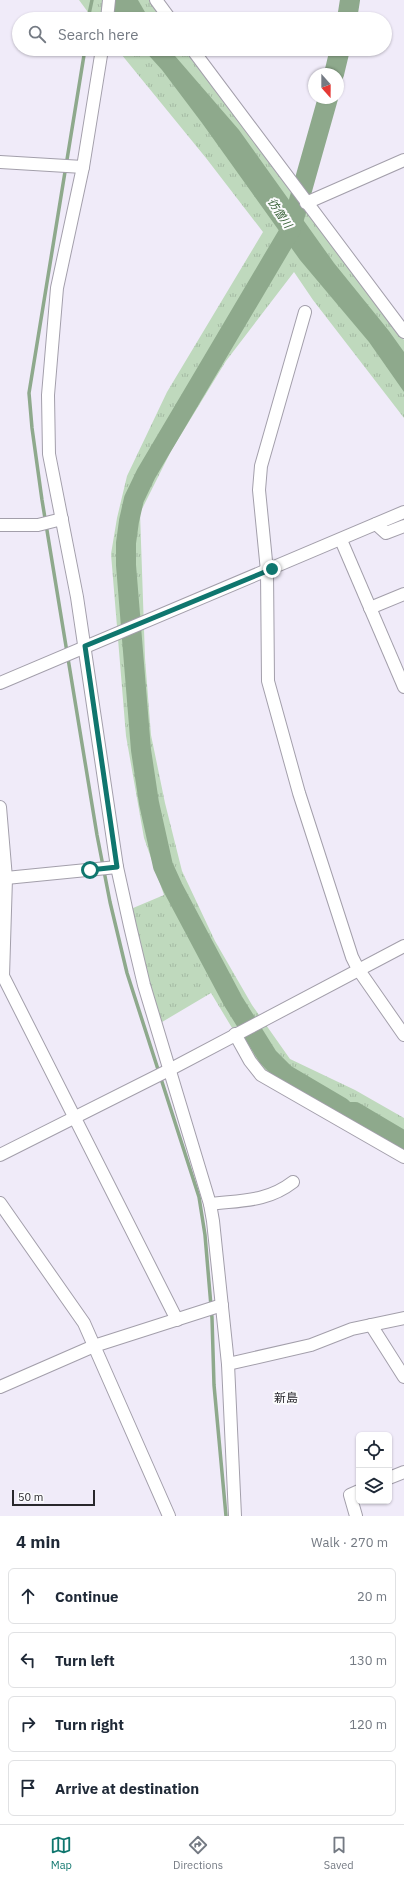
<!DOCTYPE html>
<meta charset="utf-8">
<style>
:root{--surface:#fff;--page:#f2f2f3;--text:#1f2937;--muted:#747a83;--line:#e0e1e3;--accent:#0f766e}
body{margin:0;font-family:"IBM Plex Sans","Noto Sans JP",sans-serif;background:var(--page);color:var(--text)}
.controls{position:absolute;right:12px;bottom:12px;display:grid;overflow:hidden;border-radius:6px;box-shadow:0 1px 3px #0004}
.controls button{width:36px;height:36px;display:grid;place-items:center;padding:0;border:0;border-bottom:1px solid var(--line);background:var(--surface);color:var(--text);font:20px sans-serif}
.compass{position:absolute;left:308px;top:68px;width:36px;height:36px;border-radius:50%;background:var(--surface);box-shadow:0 1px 3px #0004;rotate:159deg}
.scale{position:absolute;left:12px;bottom:10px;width:83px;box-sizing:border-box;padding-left:4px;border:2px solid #28272c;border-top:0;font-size:11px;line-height:14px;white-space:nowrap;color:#28272c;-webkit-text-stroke:3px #fbfbfd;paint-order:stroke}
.stop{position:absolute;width:12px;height:12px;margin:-9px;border:3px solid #0f766e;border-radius:50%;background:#fff}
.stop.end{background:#0f766e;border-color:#fff;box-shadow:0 1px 4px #0008}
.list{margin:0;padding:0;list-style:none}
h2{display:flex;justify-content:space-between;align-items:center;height:52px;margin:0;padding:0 16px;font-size:17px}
h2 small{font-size:13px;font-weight:400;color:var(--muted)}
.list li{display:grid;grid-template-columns:26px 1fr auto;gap:12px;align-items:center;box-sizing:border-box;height:56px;margin:0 8px 8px;padding:0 8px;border:1px solid var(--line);border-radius:6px}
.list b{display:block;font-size:15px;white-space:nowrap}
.list em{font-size:13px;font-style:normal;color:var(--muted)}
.icon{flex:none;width:22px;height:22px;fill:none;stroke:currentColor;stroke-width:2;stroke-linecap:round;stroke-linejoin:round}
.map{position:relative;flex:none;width:404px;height:1516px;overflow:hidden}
.search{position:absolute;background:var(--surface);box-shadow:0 1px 3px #0004;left:12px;right:12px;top:12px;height:44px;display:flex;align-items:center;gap:10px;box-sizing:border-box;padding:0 14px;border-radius:22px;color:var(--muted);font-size:15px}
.sheet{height:308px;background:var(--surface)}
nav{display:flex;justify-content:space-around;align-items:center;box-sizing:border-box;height:56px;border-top:1px solid var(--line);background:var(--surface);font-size:11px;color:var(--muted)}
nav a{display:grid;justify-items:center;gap:2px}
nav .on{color:var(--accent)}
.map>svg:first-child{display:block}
.grass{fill:url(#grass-tufts)}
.water{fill:#8ea98c}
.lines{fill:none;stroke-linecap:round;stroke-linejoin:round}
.stream{stroke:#8ea98c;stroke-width:3.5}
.river{stroke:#8ea98c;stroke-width:20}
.minor-casing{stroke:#a39fab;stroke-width:14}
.minor{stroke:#fff;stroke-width:12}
.route{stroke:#0f766e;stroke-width:5}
.labels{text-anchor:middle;stroke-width:4;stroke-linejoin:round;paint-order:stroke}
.water-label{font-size:11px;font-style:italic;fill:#3a6339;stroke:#fbfbfd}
.quarter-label{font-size:12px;fill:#28272c;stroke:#fbfbfd}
</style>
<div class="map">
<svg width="404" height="1516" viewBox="0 0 404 1516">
<defs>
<pattern id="grass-tufts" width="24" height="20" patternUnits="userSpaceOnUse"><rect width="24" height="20" fill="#bfd9bd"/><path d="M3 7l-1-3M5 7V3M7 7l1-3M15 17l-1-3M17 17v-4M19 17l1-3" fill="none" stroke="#a4baa3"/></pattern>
</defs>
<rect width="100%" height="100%" fill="#f0ebf9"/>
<g class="grass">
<path d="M 79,0 L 153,0 L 168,19 L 93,19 Z"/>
<path d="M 117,49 L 191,49 L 312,211 L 404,340 L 404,418 L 313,300 L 294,272 L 226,361 L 171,451 L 140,513 L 145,658 L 151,735 L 165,803 L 182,871 L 215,941 L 252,1005 L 290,1059 L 355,1090 L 404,1118 L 404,1157 L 258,1071 L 211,993 L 157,1025 L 126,911 L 164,895 L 144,838 L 126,736 L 111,554 L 117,518 L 127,476 L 167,392 L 263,232 L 206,158 Z"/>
</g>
<g class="water">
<path d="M 103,0 L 138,0 L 149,19 L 117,19 Z"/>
<path d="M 143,49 L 169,49 L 239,130 L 334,263 L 389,331 L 404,352 L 404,392 L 369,342 L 300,260 L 202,123 L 162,70 Z"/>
</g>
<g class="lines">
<g class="stream">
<path d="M 88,19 L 92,0"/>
<path d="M 85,49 L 29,393 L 32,428 L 42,500 L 97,835 L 110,902 L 127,973 L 199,1197 L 205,1235 L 212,1318 L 214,1385 L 226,1516"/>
</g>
<g class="river">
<path d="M 347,19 L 350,0"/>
<path d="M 334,74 L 340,49"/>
<path d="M 328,98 L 291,229 L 146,474 L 134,499 L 129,521 L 126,543 L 126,565 L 141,750 L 149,803 L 163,866 L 173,888 L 233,1001 L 268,1057 L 285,1074 L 341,1107 L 346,1112 L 355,1112 L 404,1141"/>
</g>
<defs>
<g id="minor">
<path d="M 156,0 L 170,19"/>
<path d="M 107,19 L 109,0"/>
<path d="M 102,49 L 83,167 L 57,288 L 48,395 L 49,454 L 77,597 L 117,867 L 130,926 L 144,985 L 210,1204 L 213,1221 L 228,1364 L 235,1516"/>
<path d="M 192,49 L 404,332"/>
<path d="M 0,162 L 83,167"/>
<path d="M 306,203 L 404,160"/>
<path d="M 305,312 L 261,466 L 259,490 L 267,571 L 268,681 L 299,793 L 352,957 L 358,969 L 404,1035"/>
<path d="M 376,524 L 386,533 L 404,526"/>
<path d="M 0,525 L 38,525 L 62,519"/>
<path d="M 341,540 L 404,687"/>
<path d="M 370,608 L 404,594"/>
<path d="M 0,683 L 404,512"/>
<path d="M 0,807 L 6,878 L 3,976 L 177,1320"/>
<path d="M 0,880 L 6,878 L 117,867"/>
<path d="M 235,1034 L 250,1061 L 261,1075 L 404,1157"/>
<path d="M 0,1155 L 169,1070 L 404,946"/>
<path d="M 0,1203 L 84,1323 L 169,1516"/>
<path d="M 210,1204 C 242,1200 267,1202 293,1182"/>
<path d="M 371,1325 L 404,1377"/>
<path d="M 228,1364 L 311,1345 L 352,1329 L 404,1318"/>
<path d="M 0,1387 L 94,1346 L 222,1305"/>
<path d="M 389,1478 L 404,1472"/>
<path d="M 356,1516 L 350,1495 L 359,1491"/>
</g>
</defs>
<use href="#minor" class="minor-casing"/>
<use href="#minor" class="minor"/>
</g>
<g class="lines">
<path class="route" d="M 90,870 L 117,867 L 85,646 L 272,569"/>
</g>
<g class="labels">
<g class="water-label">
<text transform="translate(280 213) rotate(56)" y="4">彷僧川</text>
</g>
<g class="quarter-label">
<text x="286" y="1402">新島</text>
</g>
</g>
</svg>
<div class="controls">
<button><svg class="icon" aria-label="locate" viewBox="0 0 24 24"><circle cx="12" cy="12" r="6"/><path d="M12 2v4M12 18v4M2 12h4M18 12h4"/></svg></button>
<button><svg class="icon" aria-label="layers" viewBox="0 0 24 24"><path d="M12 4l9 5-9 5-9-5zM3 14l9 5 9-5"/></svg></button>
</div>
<svg class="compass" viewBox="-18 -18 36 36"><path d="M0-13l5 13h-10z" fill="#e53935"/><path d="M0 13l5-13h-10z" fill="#747a83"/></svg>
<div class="scale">50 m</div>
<div class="stop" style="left:90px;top:870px"></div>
<div class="stop end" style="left:272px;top:569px"></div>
<div class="search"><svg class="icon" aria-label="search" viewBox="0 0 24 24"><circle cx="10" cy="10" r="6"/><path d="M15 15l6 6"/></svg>Search here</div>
</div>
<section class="sheet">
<h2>4 min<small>Walk · 270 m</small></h2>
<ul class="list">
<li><svg class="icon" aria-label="ahead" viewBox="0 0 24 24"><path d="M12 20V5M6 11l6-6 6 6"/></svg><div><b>Continue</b></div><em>20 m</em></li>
<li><svg class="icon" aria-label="left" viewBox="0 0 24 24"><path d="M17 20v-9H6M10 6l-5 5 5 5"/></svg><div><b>Turn left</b></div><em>130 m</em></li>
<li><svg class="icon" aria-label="right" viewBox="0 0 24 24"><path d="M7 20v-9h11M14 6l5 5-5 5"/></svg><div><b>Turn right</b></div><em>120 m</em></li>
<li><svg class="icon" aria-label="arrive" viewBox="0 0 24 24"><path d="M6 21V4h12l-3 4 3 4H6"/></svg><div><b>Arrive at destination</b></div></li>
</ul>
</section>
<nav>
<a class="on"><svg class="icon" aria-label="map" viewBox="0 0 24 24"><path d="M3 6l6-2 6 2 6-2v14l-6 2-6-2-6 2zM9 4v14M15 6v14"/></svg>Map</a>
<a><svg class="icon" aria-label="directions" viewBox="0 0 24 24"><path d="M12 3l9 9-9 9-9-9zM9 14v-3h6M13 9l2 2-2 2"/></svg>Directions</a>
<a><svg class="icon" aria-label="saved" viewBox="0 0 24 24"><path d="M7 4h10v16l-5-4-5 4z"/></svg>Saved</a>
</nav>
